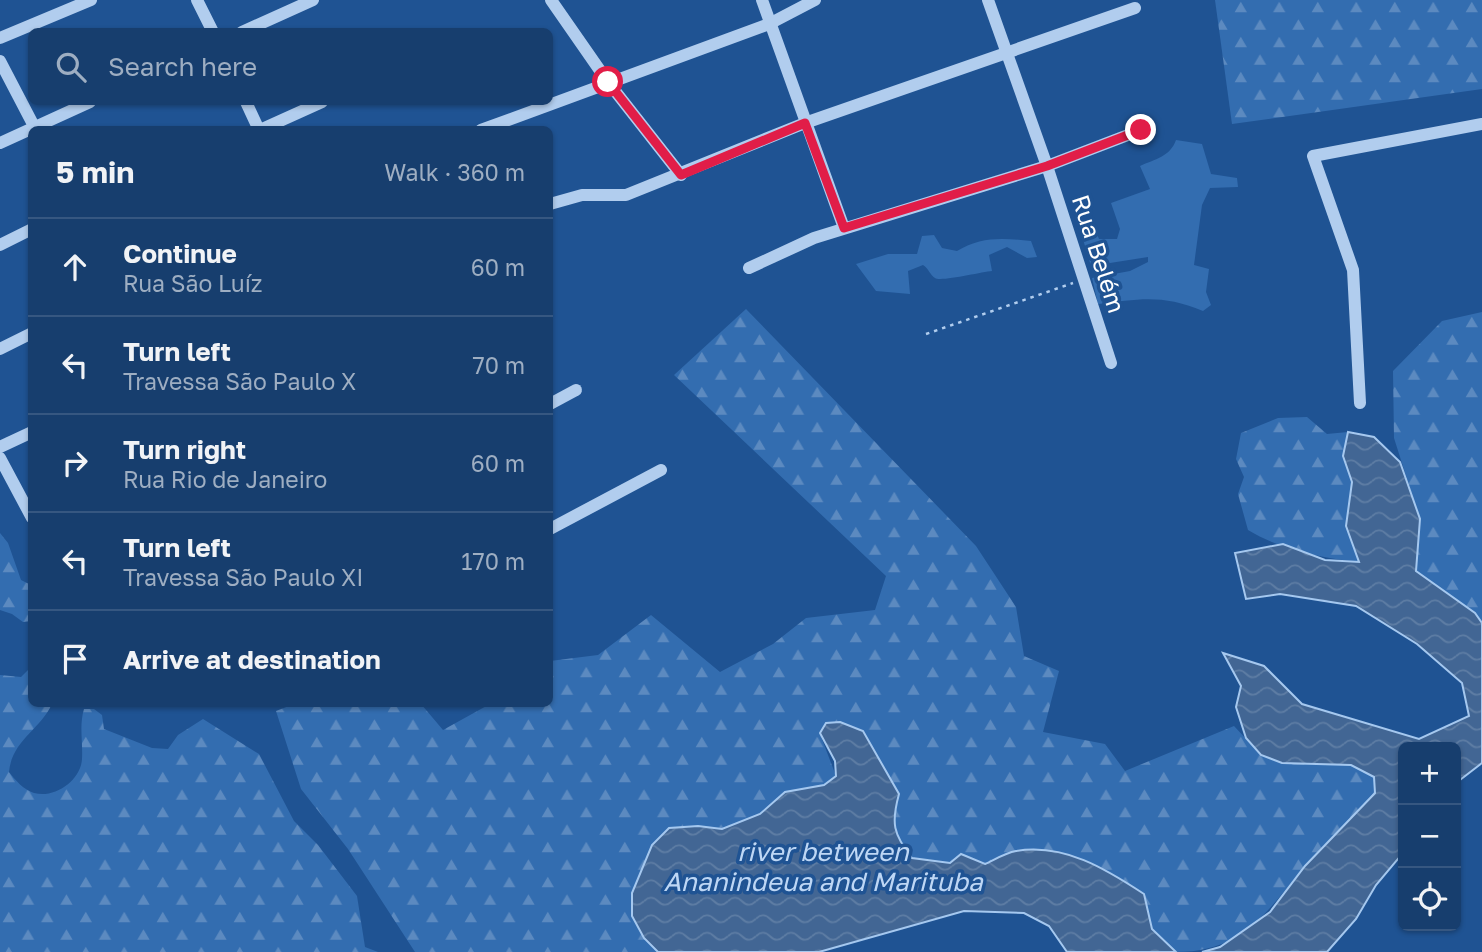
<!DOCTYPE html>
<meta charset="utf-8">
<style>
:root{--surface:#173e6e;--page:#204573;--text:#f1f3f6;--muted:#9eaec2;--line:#365781}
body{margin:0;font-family:"Golos Text",sans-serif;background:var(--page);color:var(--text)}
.controls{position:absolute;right:21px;bottom:21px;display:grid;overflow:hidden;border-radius:10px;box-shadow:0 2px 5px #0004}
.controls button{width:63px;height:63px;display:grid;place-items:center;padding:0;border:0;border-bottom:2px solid var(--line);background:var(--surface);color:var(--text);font:35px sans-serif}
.stop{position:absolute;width:21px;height:21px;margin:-16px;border:5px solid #e11d48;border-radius:50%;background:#fff}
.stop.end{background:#e11d48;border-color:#fff;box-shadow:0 2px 7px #0008}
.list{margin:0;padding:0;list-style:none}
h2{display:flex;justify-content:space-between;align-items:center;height:91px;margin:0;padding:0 28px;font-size:30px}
h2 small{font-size:23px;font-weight:400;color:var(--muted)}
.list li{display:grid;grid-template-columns:46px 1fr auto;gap:21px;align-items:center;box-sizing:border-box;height:98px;padding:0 28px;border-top:2px solid var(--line)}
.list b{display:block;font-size:26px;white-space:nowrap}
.list p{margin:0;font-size:23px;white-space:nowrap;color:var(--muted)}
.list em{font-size:23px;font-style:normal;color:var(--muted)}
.icon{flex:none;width:38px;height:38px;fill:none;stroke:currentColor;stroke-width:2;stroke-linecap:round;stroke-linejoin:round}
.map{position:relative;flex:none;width:1482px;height:952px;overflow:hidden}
.search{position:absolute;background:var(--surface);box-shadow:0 2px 5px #0004;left:28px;top:28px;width:525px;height:77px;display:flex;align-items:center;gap:18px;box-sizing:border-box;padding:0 24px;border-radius:10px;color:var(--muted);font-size:26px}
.panel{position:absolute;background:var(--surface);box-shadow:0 2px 5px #0004;left:28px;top:126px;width:525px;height:581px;border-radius:10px}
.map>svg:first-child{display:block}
.green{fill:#336db0}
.forest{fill:url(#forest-firs)}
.water{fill:url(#water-waves);stroke:#a5c8ef;stroke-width:2}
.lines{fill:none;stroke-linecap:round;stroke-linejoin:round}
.path{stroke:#b1cdee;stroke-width:2.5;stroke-dasharray:3.5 5;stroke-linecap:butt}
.minor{stroke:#b1cdee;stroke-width:12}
.route{stroke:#e11d48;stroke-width:9}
.labels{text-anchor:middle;stroke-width:7;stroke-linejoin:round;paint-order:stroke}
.street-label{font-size:24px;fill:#fff;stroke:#1f5393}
.water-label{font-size:26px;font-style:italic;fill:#bed7f5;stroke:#1f5393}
</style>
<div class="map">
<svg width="1482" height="952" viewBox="0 0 1482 952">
<defs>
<pattern id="forest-firs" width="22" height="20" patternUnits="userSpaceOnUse" patternTransform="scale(1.75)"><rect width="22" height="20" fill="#336db0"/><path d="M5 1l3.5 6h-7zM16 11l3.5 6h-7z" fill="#5c8ac0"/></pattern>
<pattern id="water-waves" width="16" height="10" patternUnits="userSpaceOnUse" patternTransform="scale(1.75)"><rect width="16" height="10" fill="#426694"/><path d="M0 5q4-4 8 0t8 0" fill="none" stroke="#5e7da4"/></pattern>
</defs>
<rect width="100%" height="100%" fill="#1f5393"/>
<g class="green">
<path d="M 1176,140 L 1202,144 L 1211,174 L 1237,178 L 1238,187 L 1210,188 L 1202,205 L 1194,265 L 1209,269 L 1206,292 L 1211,305 L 1203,311 C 1163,294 1139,299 1098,304 L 1092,278 L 1130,271 L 1148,262 L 1148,257 L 1091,266 L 1082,236 L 1094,227 L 1099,239 L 1117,239 L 1120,229 L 1111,203 L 1150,189 L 1140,166 C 1155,159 1170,157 1176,140 Z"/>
<path d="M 934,235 L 942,248 L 957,251 C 981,236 1004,238 1031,241 L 1037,257 L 1027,258 L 1007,247 L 989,255 L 992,271 C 981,272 940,282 935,278 C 930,275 929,269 923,265 L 908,271 L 910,294 L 876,291 L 856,264 L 888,254 L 917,254 L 922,236 Z"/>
</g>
<g class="forest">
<path d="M 1215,0 L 1482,0 L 1482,89 L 1232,124 Z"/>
<path d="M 746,309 L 976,546 L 1016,607 L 1024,656 L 1059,671 L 1043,732 L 1105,744 L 1125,771 L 1234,726 L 1261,755 L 1282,763 L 1351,765 L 1374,777 L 1375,793 C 1352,818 1326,841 1304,867 C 1266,913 1242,952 1176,952 L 1152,929 L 1144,894 L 1015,851 L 985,864 L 961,854 L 950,863 L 912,858 C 893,834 891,823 899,794 L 863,731 L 826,723 L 820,734 L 836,776 L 824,785 L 785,792 L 760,814 L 722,829 L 652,845 L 632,893 L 644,938 L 658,952 L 415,952 L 348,849 L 301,789 L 276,711 L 294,704 L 421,704 L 443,730 L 490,704 L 550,704 L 550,661 L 598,655 L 651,615 L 720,672 L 773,644 L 806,618 L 875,610 L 886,576 L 674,375 Z"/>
<path d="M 1482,312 L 1482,623 L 1475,613 L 1416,571 L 1420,520 L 1394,438 L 1393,371 L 1442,321 Z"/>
<path d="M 1307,417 L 1327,434 L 1348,432 L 1343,456 L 1352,482 L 1346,526 L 1360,562 C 1322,558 1281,550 1248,530 L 1238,494 L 1244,477 L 1236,459 L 1241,433 L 1278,418 Z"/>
<path d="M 0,533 L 8,543 L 21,580 L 31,585 L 31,621 L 23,622 L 12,614 L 0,610 Z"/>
<path d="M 31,667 L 32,704 L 52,704 C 40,730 12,740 9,772 C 15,780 24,790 34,793 C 55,799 81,780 82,759 C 83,741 79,726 84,709 L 94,709 L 102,715 L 104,729 L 152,748 L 168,749 L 178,735 L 203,719 L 259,754 L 294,821 L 318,845 L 357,896 L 365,947 L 378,952 L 0,952 L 0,675 L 21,677 Z"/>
</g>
<g class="water">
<path d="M 1348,432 L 1374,437 L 1400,462 L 1420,519 L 1416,571 L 1475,613 L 1482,623 L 1482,763 L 1456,783 L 1456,747 L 1403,747 L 1403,853 L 1376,885 L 1356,919 L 1327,952 L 1202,952 L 1220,947 L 1270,912 L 1305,866 L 1375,793 L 1374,777 L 1351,765 L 1282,763 L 1261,755 L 1246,738 L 1236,707 L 1241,686 L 1223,653 L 1264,666 L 1302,704 L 1419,739 L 1469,716 L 1462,683 L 1417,644 L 1356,606 L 1280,594 L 1246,599 L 1235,553 L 1283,544 L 1325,560 L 1359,562 L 1346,526 L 1352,482 L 1343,456 Z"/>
<path d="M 840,722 L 863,731 L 899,794 C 891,823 893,834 912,858 L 950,863 L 961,854 L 985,864 C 994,860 1005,853 1016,851 C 1064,843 1106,869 1144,894 L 1152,929 L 1176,952 L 1067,952 L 1049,926 L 1024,913 L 964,911 L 819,952 L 658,952 L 644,938 L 632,916 L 632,893 L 652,845 L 669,828 L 698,826 L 722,829 L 760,814 L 785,792 L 824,785 L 836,776 L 835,761 L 820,733 L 826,723 Z"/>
</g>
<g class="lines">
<path class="path" d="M 926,334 L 1073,283"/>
<g class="minor">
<path d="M 197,0 L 213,32"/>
<path d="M 551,0 L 608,82 L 681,175"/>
<path d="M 762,0 L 844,228"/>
<path d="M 988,0 L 1047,166 L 1111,363"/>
<path d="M 242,32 L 313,0"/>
<path d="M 0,38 L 91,0"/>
<path d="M 0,61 L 36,130"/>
<path d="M 246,102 L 259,130"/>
<path d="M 260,130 L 322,102"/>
<path d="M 481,130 L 769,24 L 815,0"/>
<path d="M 0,143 L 90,102"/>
<path d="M 550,204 L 582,195 L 626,195 L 805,123 L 1135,8"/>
<path d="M 0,245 L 32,229"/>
<path d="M 749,268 L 814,238 L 1047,166 L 1141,130"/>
<path d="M 0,349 L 32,333"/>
<path d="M 1360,403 L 1353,270 L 1313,156 L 1482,124"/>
<path d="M 550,404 L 576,390"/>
<path d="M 0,447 L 32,432"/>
<path d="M 0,458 L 32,518"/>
<path d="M 550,529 L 661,470"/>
</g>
</g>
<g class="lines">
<path class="route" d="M 608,82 L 681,175 L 805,123 L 844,228 L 1047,166 L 1141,130"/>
</g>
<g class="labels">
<g class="street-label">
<text transform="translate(1098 254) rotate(72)" y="8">Rua Belém</text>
</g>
<g class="water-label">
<text x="823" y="861">river between<tspan x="823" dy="30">Ananindeua and Marituba</tspan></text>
</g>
</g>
</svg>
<div class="controls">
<button>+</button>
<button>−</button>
<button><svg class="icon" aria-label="locate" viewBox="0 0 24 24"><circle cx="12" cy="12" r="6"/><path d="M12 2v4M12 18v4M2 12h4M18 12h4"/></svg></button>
</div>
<div class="stop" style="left:608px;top:82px"></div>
<div class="stop end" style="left:1141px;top:130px"></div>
<div class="search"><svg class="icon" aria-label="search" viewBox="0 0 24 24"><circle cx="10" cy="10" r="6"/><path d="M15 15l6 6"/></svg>Search here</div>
<section class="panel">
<h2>5 min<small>Walk · 360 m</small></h2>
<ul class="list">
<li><svg class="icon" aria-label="ahead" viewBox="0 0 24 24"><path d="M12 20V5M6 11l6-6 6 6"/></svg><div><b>Continue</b><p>Rua São Luíz</p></div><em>60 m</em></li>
<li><svg class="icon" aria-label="left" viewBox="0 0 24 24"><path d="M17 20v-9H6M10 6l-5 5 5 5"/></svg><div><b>Turn left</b><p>Travessa São Paulo X</p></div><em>70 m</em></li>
<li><svg class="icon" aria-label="right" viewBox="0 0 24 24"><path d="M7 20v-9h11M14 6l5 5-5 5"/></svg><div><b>Turn right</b><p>Rua Rio de Janeiro</p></div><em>60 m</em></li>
<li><svg class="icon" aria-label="left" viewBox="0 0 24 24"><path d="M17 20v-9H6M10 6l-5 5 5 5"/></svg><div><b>Turn left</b><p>Travessa São Paulo XI</p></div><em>170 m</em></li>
<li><svg class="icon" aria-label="arrive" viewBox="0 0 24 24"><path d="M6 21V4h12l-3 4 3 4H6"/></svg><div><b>Arrive at destination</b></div></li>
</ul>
</section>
</div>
